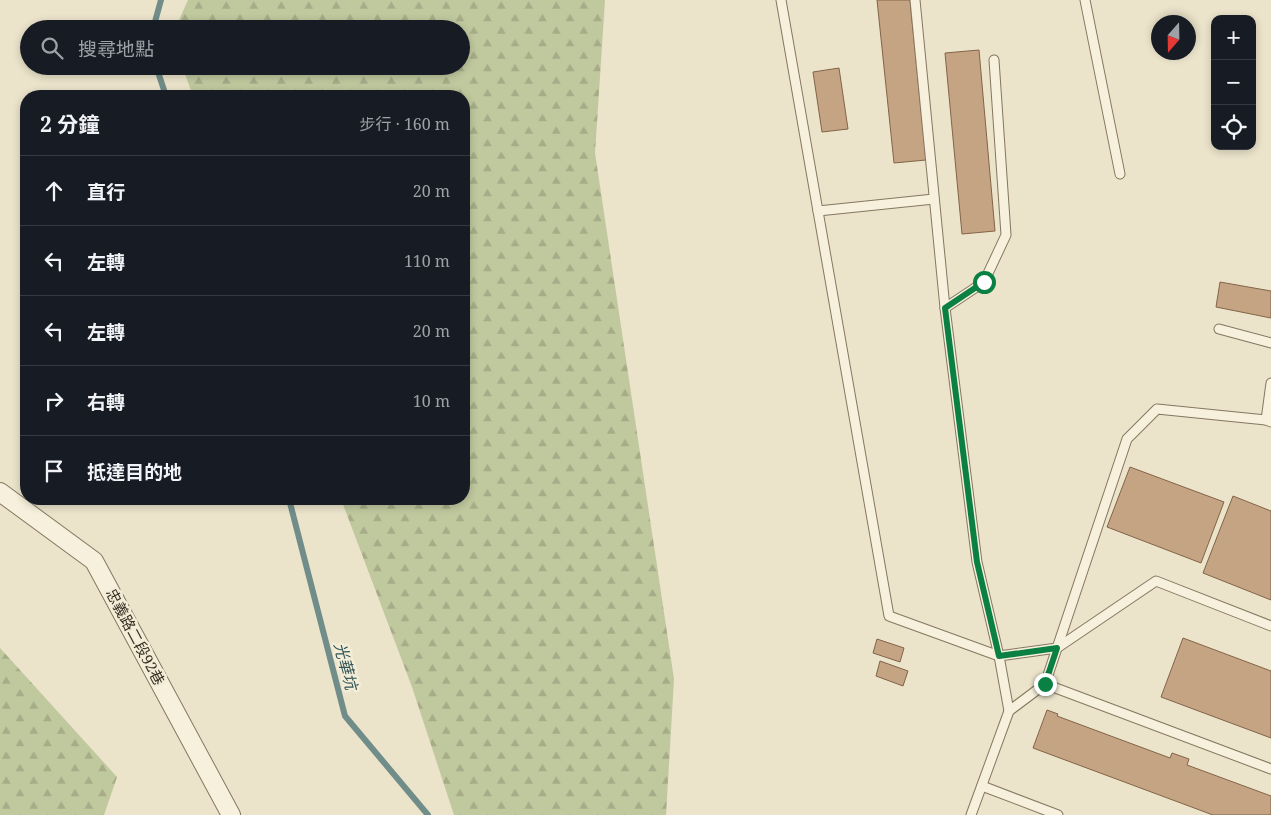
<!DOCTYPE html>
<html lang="zh-TW">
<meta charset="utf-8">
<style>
:root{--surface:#171b24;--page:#20242c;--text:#f1f3f6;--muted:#9ea1a6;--line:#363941}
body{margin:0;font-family:"Noto Serif","Noto Sans TC",serif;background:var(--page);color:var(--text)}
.controls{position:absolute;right:15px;top:15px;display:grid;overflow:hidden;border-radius:10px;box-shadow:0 2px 8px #0003}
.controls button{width:45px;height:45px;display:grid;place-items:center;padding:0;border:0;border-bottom:1px solid var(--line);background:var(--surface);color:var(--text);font:25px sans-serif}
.compass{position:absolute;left:1151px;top:15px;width:45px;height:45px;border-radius:50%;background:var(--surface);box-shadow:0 2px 8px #0003;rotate:200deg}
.stop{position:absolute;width:15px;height:15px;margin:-11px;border:4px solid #0b8043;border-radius:50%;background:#fff}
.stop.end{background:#0b8043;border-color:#fff;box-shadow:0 1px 5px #0008}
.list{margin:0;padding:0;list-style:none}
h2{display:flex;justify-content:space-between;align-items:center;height:65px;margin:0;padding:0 20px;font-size:21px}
h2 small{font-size:16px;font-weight:400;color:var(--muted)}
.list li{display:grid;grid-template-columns:32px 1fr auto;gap:15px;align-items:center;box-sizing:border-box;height:70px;padding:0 20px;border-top:1px solid var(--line)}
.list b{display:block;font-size:19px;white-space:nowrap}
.list em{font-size:16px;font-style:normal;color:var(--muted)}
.icon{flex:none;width:28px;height:28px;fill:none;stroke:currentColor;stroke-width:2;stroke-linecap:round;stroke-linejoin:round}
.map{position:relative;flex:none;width:1271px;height:815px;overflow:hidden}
.search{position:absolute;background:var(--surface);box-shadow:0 2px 8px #0003;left:20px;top:20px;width:450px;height:55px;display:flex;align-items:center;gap:12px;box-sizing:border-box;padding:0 18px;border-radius:28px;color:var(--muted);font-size:19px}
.panel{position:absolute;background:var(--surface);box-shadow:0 2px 8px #0003;left:20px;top:90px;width:450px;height:415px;border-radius:20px}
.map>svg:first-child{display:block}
.forest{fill:url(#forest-firs)}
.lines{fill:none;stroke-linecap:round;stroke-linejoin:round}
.stream{stroke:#718d89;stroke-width:6}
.building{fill:#c5a483;stroke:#826448}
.lane-casing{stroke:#867760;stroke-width:11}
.street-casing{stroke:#867760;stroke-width:20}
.lane{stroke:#f6f0dc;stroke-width:9}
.street{stroke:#f6f0dc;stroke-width:18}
.route{stroke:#0b8043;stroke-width:6}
.labels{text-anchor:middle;stroke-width:5;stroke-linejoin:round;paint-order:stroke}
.street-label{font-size:15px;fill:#382e22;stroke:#f3edd8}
.water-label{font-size:16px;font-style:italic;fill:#335556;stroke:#f3edd8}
</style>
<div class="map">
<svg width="1271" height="815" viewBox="0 0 1271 815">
<defs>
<pattern id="forest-firs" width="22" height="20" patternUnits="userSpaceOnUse" patternTransform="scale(1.25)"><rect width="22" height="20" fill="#c0c89e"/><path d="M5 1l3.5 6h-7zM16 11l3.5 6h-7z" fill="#a6ac88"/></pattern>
</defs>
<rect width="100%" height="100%" fill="#ebe3ca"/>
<g class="forest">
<path d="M 188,0 L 605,0 L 595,153 L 674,679 L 666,815 L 454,815 L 412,687 L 341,499 L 464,499 L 464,96 L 193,96 L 182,66 L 461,66 L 461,29 L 175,29 Z"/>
<path d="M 0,648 L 117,777 L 104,815 L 0,815 Z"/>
</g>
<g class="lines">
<g class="stream">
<path d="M 153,29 L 161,0"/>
<path d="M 156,66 L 166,96"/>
<path d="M 289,499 L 345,716 L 428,815"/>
</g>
</g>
<g class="building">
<path d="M 877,0 L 910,0 L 926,160 L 894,163 Z"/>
<path d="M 979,50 L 995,231 L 962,234 L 945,53 Z"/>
<path d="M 839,68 L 848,129 L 822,132 L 813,72 Z"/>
<path d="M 1220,282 L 1271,291 L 1271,318 L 1216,307 Z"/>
<path d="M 1130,467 L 1224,502 L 1201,563 L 1107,527 Z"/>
<path d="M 1233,496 L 1271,511 L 1271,600 L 1203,573 Z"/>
<path d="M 1183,638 L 1271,671 L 1271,738 L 1161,697 Z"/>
<path d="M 877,639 L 904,648 L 900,662 L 873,653 Z"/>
<path d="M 880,661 L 908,671 L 903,686 L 876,676 Z"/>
<path d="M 1047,710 L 1058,714 L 1057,716 L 1170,758 L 1172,753 L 1189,759 L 1187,765 L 1271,796 L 1271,815 L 1213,815 L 1033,748 Z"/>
</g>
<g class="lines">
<defs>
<g id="lane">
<path d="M 781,0 L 889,616 L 999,656 L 1057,648 L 1156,581 L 1271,626"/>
<path d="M 915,0 L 945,308 L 977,562 L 999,656 L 1009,711"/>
<path d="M 1085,0 L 1120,174"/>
<path d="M 818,211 L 934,199"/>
<path d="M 945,308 L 984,282 L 1006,235 L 994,60"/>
<path d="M 1219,329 L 1271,343"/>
<path d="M 1266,420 L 1271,383"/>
<path d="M 1045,684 L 1127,439 L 1157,409 L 1266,420 L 1271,422"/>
<path d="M 982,786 L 1058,815"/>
<path d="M 971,815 L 1009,711 L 1045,684 L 1271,769"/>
</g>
<path id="street" d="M 0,492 L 94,561 L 231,815"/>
</defs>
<use href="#lane" class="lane-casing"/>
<use href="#street" class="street-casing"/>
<use href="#lane" class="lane"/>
<use href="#street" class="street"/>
</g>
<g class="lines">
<path class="route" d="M 984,282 L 945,308 L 977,562 L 999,656 L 1057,648 L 1045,684"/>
</g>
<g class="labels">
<g class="street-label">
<text transform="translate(135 637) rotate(62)" y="5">忠義路二段92巷</text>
</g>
<g class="water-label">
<text transform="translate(346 666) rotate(75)" y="6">光華坑</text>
</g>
</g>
</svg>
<div class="controls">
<button>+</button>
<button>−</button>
<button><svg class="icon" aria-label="locate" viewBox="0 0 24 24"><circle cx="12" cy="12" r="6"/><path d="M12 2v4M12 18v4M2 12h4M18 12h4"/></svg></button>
</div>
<svg class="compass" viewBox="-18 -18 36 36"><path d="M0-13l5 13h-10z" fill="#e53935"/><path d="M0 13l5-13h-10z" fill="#9ea1a6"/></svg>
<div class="stop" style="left:984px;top:282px"></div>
<div class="stop end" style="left:1045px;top:684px"></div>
<div class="search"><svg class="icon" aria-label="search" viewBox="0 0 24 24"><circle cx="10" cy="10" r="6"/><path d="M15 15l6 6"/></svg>搜尋地點</div>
<section class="panel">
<h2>2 分鐘<small>步行 · 160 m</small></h2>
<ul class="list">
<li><svg class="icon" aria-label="ahead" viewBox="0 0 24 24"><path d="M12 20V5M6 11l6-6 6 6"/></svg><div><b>直行</b></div><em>20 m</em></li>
<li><svg class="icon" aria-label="left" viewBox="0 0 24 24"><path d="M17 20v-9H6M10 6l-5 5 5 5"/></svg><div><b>左轉</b></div><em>110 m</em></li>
<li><svg class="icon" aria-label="left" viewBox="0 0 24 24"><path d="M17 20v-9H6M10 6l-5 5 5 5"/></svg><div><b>左轉</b></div><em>20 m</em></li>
<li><svg class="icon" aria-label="right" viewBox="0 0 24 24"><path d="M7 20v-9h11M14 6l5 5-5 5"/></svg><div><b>右轉</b></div><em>10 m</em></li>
<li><svg class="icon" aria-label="arrive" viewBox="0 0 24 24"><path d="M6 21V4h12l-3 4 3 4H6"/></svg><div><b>抵達目的地</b></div></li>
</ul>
</section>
</div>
